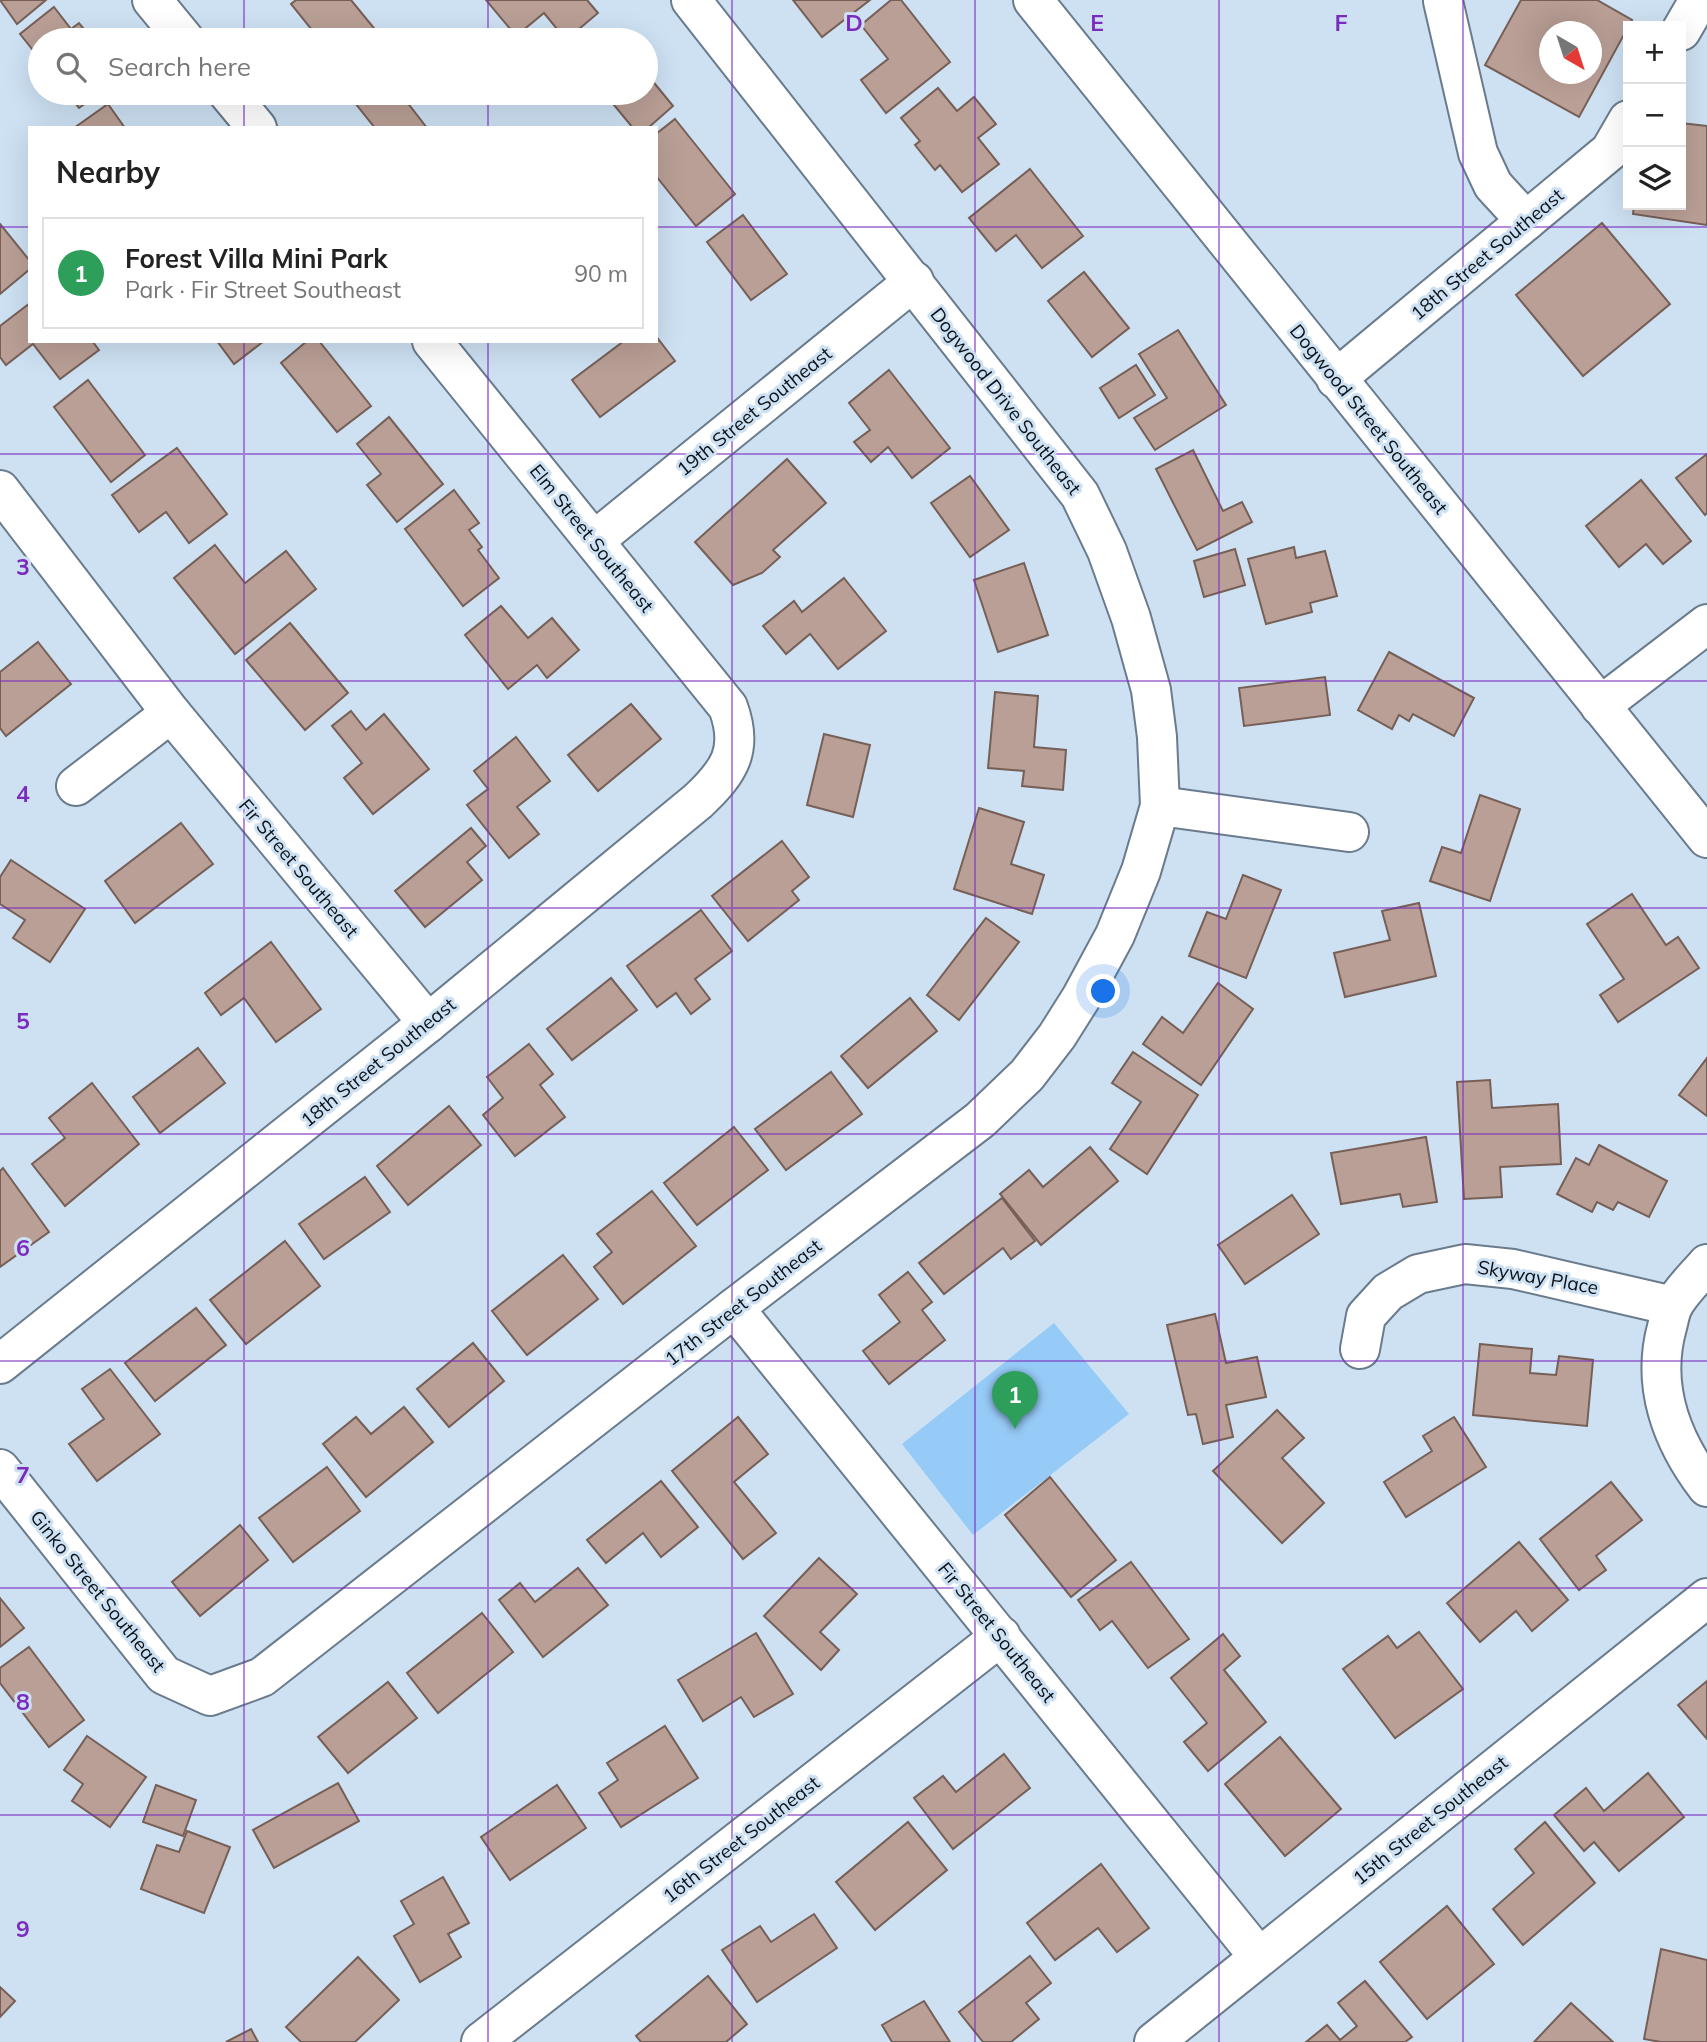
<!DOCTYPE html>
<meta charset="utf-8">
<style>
:root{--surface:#fff;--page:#f6f6f6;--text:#222;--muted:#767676;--line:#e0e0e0;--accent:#ab4619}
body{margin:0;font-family:Mulish,sans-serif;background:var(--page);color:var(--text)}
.controls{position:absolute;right:21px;top:21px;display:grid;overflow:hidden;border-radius:0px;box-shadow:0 7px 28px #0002}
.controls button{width:63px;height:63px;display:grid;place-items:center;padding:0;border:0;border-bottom:2px solid var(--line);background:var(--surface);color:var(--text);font:35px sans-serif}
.compass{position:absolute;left:1539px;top:21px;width:63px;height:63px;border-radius:50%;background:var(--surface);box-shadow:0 7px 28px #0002;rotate:141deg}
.you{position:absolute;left:1104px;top:992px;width:24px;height:24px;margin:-18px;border:5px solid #fff;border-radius:50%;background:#1a73e8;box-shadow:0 0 0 10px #1a73e833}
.badge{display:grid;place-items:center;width:46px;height:46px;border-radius:50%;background:var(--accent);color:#fff;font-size:23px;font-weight:700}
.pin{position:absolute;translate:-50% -58px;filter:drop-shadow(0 2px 4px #0008)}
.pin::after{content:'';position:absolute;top:37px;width:24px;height:21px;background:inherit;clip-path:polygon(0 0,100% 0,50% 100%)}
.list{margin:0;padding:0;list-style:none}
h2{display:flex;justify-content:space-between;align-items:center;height:91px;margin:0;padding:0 28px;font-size:30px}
h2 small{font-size:23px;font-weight:400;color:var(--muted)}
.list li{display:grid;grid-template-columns:46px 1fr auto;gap:21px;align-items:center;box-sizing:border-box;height:112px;margin:0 14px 14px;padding:0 14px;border:2px solid var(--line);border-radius:0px}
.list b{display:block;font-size:26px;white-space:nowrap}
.list p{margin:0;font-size:23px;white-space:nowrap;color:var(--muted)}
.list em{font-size:23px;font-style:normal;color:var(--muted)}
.icon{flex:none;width:38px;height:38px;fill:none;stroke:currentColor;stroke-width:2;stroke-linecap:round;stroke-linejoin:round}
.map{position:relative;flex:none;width:1707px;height:2042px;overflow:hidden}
.search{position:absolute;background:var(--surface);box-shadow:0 7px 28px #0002;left:28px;top:28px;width:630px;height:77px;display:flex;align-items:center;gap:18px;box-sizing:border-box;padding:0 24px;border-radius:38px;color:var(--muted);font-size:26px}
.panel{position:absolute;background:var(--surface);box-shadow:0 7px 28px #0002;left:28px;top:126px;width:630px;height:217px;border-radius:0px}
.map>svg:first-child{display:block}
.green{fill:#96caf7}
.building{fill:#b99f96;stroke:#765f57;stroke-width:2;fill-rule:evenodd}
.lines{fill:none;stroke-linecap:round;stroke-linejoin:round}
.minor-casing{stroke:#697b8c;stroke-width:42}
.minor{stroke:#fff;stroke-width:38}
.grid{fill:none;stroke:#7b2cbf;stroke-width:2;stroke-opacity:0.55}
.labels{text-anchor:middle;stroke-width:6;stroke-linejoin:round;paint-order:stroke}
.street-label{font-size:19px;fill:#0a1117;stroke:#cde1f3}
.grid-label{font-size:23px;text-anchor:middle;font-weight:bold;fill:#7b2cbf;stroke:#cde1f3;stroke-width:6;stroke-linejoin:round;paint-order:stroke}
</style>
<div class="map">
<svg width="1707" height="2042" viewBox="0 0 1707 2042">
<rect width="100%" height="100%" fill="#cde1f3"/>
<path class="green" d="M 1054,1323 L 1129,1414 L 973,1535 L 902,1444 Z"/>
<g class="building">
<path d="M 0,0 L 46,0 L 17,24 Z"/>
<path d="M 296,0 L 351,0 L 382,38 L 378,40 L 320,40 L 291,4 Z"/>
<path d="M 486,0 L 587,0 L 598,13 L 566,40 L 544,13 L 516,36 Z"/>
<path d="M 793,0 L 870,0 L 822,37 Z"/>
<path d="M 891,0 L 901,0 L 950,62 L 886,113 L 861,80 L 888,59 L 861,25 Z"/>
<path d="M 1521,0 L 1597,0 L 1632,20 L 1579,117 L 1485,65 ZM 1550,32 L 1592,32 L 1592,74 L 1550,74 Z"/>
<path d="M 54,7 L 71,29 L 79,23 L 93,40 L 40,40 L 40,59 L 20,34 Z"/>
<path d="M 646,73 L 673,106 L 648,128 L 633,128 L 604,93 L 646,93 Z"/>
<path d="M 938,88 L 957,111 L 974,97 L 996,124 L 978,138 L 999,164 L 962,192 L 940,165 L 935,170 L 915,145 L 920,141 L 901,118 Z"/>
<path d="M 67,93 L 100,93 L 79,108 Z"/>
<path d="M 350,93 L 400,93 L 427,128 L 375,128 L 348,94 Z"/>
<path d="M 108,104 L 125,128 L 74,128 Z"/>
<path d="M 675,119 L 735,194 L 696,226 L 656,176 L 656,134 Z"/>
<path d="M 1681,123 L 1707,126 L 1707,225 L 1633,214 L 1634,205 L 1681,205 Z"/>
<path d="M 1030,169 L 1083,236 L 1042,268 L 1016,235 L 996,251 L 969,218 Z"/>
<path d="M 743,215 L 787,274 L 751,300 L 707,242 Z"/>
<path d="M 1602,223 L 1670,304 L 1583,376 L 1516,295 Z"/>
<path d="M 0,224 L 30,261 L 30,269 L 0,294 Z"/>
<path d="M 1084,272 L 1129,328 L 1092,357 L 1048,301 Z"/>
<path d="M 30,303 L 30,341 L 92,341 L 99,350 L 60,379 L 33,344 L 6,365 L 0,357 L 0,326 Z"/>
<path d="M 1178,330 L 1226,405 L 1155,450 L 1134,418 L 1167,398 L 1139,354 Z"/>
<path d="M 656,336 L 675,361 L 600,417 L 572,380 L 624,341 L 656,341 Z"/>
<path d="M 217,341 L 264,341 L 234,364 Z"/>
<path d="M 307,341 L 319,341 L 371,406 L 337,432 L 281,363 Z"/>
<path d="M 1136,365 L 1155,395 L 1119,418 L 1100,388 Z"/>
<path d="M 889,370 L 950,448 L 912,478 L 888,447 L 871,462 L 854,442 L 870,430 L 849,403 Z"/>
<path d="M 88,380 L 145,455 L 111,482 L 54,407 Z"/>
<path d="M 389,417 L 443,484 L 397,522 L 367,485 L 381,474 L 357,444 Z"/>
<path d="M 177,448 L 227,514 L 189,543 L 166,512 L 139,532 L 112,495 Z"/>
<path d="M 1193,450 L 1223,511 L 1242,502 L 1252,522 L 1197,550 L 1156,469 Z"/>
<path d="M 1707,454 L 1707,513 L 1705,515 L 1676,478 Z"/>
<path d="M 787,459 L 826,503 L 773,550 L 780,557 L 762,573 L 733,585 L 695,542 Z"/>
<path d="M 970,476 L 1009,530 L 970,557 L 931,503 Z"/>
<path d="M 1641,480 L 1691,541 L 1663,564 L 1646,544 L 1619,567 L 1586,526 Z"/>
<path d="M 454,490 L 479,523 L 469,530 L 482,547 L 478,550 L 499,578 L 463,606 L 405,529 Z"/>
<path d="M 215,545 L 245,583 L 286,551 L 316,589 L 235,654 L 174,578 Z"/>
<path d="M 1294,547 L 1296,558 L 1325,551 L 1337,596 L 1310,603 L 1312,612 L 1266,624 L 1248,559 Z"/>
<path d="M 1235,549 L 1245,585 L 1204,597 L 1194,561 Z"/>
<path d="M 1024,563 L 1048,635 L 998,652 L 974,580 Z"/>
<path d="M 844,578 L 886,631 L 838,669 L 810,634 L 786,654 L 763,626 L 794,601 L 802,612 Z"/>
<path d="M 501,606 L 528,638 L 552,618 L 579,650 L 547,678 L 537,665 L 508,689 L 465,635 Z"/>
<path d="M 290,623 L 348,693 L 305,730 L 246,660 Z"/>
<path d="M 38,642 L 71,684 L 6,736 L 0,728 L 0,672 Z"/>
<path d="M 1389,652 L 1474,698 L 1454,736 L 1413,714 L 1409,721 L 1399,715 L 1392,729 L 1358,710 Z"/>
<path d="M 1325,677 L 1330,715 L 1244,726 L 1239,688 Z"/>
<path d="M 995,692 L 1038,696 L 1034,747 L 1066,750 L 1063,790 L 1022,786 L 1024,771 L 988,768 Z"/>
<path d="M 631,704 L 661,739 L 598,791 L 568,755 Z"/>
<path d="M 351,711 L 366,730 L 384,714 L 429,769 L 373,814 L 344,778 L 362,763 L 332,726 Z"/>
<path d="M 824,734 L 870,745 L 853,817 L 807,805 Z"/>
<path d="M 516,737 L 550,781 L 517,807 L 539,834 L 509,858 L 467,805 L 488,789 L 474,771 Z"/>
<path d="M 1480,795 L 1520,809 L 1490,901 L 1430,881 L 1442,847 L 1461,853 Z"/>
<path d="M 979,808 L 1024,822 L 1011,864 L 1044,875 L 1032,914 L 954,889 Z"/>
<path d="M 181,823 L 213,864 L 135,923 L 105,881 Z"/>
<path d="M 471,828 L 486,846 L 467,862 L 482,880 L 425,927 L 395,891 Z"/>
<path d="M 782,841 L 809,877 L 792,891 L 799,900 L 748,941 L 712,896 Z"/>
<path d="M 11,860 L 85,909 L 50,962 L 13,938 L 25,920 L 0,904 L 0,877 Z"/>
<path d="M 1243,875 L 1281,890 L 1246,978 L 1189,956 L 1207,912 L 1226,919 Z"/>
<path d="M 1632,894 L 1666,945 L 1678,937 L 1699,968 L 1618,1022 L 1600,995 L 1624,979 L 1587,924 Z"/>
<path d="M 1419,903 L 1436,976 L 1345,997 L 1334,953 L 1390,940 L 1382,911 Z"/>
<path d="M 701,910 L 732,951 L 695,979 L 710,999 L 691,1014 L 676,993 L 657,1007 L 627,966 Z"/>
<path d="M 986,918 L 1019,942 L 959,1020 L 927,995 Z"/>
<path d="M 271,942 L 321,1009 L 276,1042 L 244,998 L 221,1015 L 205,993 Z"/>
<path d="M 611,978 L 637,1010 L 572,1060 L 547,1029 Z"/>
<path d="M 1218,983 L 1253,1009 L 1201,1085 L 1143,1044 L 1162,1017 L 1183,1033 Z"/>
<path d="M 910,998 L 937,1031 L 868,1088 L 841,1056 Z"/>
<path d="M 529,1044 L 553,1074 L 540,1085 L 565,1117 L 515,1156 L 483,1115 L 503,1098 L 487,1077 Z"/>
<path d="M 198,1048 L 225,1083 L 160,1133 L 133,1097 Z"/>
<path d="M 1133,1052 L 1198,1095 L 1147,1174 L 1110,1149 L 1141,1102 L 1112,1083 Z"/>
<path d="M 1707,1058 L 1707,1116 L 1679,1095 Z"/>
<path d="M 831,1072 L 862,1114 L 786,1170 L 755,1129 Z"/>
<path d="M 1490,1080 L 1492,1108 L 1558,1104 L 1561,1164 L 1500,1167 L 1502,1197 L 1464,1199 L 1457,1082 Z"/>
<path d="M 92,1083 L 139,1144 L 65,1206 L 32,1164 L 65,1138 L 49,1118 Z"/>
<path d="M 449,1106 L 481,1145 L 408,1205 L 377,1166 Z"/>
<path d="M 734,1127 L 768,1170 L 697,1225 L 664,1183 Z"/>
<path d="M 1426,1137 L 1437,1202 L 1403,1207 L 1400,1194 L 1341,1204 L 1331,1153 Z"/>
<path d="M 1599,1145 L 1667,1181 L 1649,1217 L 1618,1202 L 1613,1210 L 1597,1202 L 1592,1212 L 1557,1194 L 1576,1158 L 1589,1165 Z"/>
<path d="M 1090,1147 L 1118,1181 L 1041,1245 L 1000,1194 L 1029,1170 L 1043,1187 Z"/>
<path d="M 3,1168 L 49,1232 L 0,1267 L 0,1171 Z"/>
<path d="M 365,1177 L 390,1212 L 324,1259 L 299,1224 Z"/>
<path d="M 652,1191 L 696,1246 L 623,1304 L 594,1267 L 612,1252 L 597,1234 Z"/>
<path d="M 1292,1195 L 1319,1234 L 1245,1284 L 1218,1245 Z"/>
<path d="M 1002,1198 L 1035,1241 L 1011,1259 L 1003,1248 L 944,1294 L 919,1263 Z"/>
<path d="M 285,1241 L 320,1286 L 246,1344 L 210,1300 Z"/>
<path d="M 563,1255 L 598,1299 L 527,1355 L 492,1311 Z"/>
<path d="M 908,1272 L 932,1302 L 922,1310 L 945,1340 L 889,1384 L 863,1351 L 900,1322 L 879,1295 Z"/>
<path d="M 196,1308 L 226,1345 L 155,1401 L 125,1363 Z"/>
<path d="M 1215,1314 L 1226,1363 L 1257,1357 L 1266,1397 L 1226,1405 L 1233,1437 L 1203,1444 L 1196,1414 L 1188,1415 L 1167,1325 Z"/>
<path d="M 473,1343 L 504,1381 L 449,1427 L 417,1389 Z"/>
<path d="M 1480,1344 L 1532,1349 L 1530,1373 L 1556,1375 L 1559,1356 L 1593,1360 L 1587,1426 L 1473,1415 Z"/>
<path d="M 110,1369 L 160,1434 L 97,1481 L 69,1444 L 104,1419 L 82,1389 Z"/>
<path d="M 404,1407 L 433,1442 L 366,1497 L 323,1444 L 356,1417 L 371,1434 Z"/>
<path d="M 1277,1410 L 1304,1438 L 1282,1458 L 1324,1503 L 1282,1543 L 1213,1471 Z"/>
<path d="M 738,1417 L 768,1454 L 734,1482 L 776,1533 L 743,1559 L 672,1471 Z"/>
<path d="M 1454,1417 L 1486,1467 L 1406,1517 L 1384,1482 L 1432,1451 L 1423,1436 Z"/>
<path d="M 327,1467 L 360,1511 L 293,1562 L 259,1518 Z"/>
<path d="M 1050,1477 L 1116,1560 L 1071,1597 L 1005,1515 Z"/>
<path d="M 661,1481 L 698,1527 L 661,1557 L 643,1533 L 606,1563 L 587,1540 Z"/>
<path d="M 1611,1482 L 1642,1520 L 1596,1556 L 1606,1570 L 1579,1590 L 1540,1539 Z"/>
<path d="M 240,1525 L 268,1560 L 200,1616 L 172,1582 Z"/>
<path d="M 1519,1542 L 1568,1600 L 1532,1631 L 1516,1611 L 1480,1642 L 1447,1603 Z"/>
<path d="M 819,1558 L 857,1594 L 820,1632 L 839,1650 L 821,1670 L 764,1616 Z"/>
<path d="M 1131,1562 L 1189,1639 L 1148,1668 L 1112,1621 L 1100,1630 L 1078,1600 Z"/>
<path d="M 578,1568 L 608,1605 L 543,1657 L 499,1600 L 520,1583 L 535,1602 Z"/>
<path d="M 0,1598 L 24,1628 L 0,1647 Z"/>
<path d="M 482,1613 L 513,1652 L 438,1713 L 407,1673 Z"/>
<path d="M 1419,1632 L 1463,1689 L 1395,1738 L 1343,1669 L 1388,1636 L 1397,1648 Z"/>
<path d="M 756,1633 L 793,1694 L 754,1717 L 741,1697 L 703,1721 L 678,1680 Z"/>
<path d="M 1223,1634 L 1240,1656 L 1224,1670 L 1266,1722 L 1208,1771 L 1184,1742 L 1207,1723 L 1171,1678 Z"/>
<path d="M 29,1647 L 84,1720 L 49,1747 L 0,1683 L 0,1668 Z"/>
<path d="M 1707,1681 L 1707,1739 L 1678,1705 Z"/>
<path d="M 388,1682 L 417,1718 L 348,1773 L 318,1737 Z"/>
<path d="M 665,1726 L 698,1778 L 621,1827 L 599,1793 L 618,1780 L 607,1763 Z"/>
<path d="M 87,1736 L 146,1777 L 110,1827 L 72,1801 L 83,1784 L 64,1770 Z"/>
<path d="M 1280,1737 L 1341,1809 L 1285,1856 L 1225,1784 Z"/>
<path d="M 1004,1754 L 1030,1788 L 953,1849 L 914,1798 L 943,1776 L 956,1792 Z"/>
<path d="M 1648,1773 L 1684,1817 L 1619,1871 L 1594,1842 L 1584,1851 L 1554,1815 L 1586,1788 L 1604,1811 Z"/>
<path d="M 338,1783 L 359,1821 L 274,1868 L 253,1830 Z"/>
<path d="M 156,1785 L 196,1800 L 183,1836 L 143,1822 Z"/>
<path d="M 557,1785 L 586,1828 L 510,1880 L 481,1837 Z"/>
<path d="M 908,1822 L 947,1870 L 875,1930 L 836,1882 Z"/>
<path d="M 1545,1822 L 1595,1883 L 1523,1945 L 1493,1909 L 1534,1873 L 1515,1849 Z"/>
<path d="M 187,1831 L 230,1847 L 204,1913 L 141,1889 L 157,1845 L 179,1852 Z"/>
<path d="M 1101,1864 L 1149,1928 L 1117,1952 L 1098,1928 L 1055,1960 L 1027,1923 Z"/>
<path d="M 443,1877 L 469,1923 L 448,1934 L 461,1957 L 420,1982 L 394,1936 L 414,1924 L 401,1901 Z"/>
<path d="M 1447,1906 L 1494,1964 L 1427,2019 L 1380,1962 Z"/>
<path d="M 814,1914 L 837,1948 L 757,2002 L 722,1950 L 760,1926 L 771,1942 Z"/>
<path d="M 1661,1949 L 1707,1960 L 1707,2042 L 1661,2042 L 1644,2039 Z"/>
<path d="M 1030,1956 L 1051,1983 L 1026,2003 L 1039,2019 L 1011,2042 L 983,2042 L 959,2012 Z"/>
<path d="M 358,1957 L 399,2000 L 355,2042 L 301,2042 L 286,2027 Z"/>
<path d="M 708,1976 L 747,2024 L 726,2042 L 641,2042 L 636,2036 Z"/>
<path d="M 1365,1981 L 1412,2037 L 1405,2042 L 1306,2042 L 1327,2025 L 1340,2040 L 1357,2026 L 1338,2003 Z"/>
<path d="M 0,1987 L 15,2001 L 0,2017 Z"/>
<path d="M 924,2001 L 950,2042 L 892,2042 L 882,2025 Z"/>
<path d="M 1571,2003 L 1613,2042 L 1534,2042 Z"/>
<path d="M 251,2029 L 258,2042 L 226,2042 Z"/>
</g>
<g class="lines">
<defs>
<g id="minor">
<path d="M 152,0 L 185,40"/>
<path d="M 1033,0 L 1707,838"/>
<path d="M 1443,1 L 1478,153 L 1493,185 L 1526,221"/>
<path d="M 1681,31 L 1699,0"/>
<path d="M 228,93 L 257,128"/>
<path d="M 1336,379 L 1610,151 L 1628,120"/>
<path d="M 0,490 L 171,713 L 428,1023"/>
<path d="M 595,540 L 914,281"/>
<path d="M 1600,706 L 1707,624"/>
<path d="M 76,786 L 171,713"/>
<path d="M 1160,806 L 1349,832"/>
<path d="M 1707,1264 C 1696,1277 1681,1291 1673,1306 C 1670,1312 1669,1320 1667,1327 C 1651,1385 1671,1440 1707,1487"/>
<path d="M 734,1308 L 1259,1957"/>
<path d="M 1360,1349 L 1366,1316 L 1388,1292 L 1418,1274 L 1465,1264 L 1513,1269 L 1673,1306"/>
<path d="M 0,1364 L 428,1023 L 698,801 C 729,772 744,750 728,707 L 432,341"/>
<path d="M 0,1469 L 164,1675 L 210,1696 L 262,1677 L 734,1308 L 980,1120 L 1027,1075 L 1057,1036 L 1081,998 L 1115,935 L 1141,871 L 1160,806 L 1157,737 L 1151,690 L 1131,618 L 1107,551 L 1080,495 L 691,0"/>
<path d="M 481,2042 L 1001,1636"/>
<path d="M 1154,2042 L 1707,1598"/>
</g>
</defs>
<use href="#minor" class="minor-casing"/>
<use href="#minor" class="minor"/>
</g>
<path class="grid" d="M 244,0 L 244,40M 488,0 L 488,40M 732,0 L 732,2042M 975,0 L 975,2042M 1219,0 L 1219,2042M 1463,0 L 1463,2042M 244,93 L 244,128M 488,93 L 488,128M 0,227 L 30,227M 656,227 L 1707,227M 244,341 L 244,2042M 488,341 L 488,2042M 0,454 L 1707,454M 0,681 L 1707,681M 0,908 L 1707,908M 0,1134 L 1707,1134M 0,1361 L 1707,1361M 0,1588 L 1707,1588M 0,1815 L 1707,1815"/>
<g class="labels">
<g class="street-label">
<text transform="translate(1487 254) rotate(-40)" y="7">18th Street Southeast</text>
<text transform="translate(1006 401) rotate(52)" y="7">Dogwood Drive Southeast</text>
<text transform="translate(754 411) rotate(-39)" y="7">19th Street Southeast</text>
<text transform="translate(1369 419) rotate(51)" y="7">Dogwood Street Southeast</text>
<text transform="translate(592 538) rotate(51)" y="7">Elm Street Southeast</text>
<text transform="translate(299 868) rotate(50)" y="7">Fir Street Southeast</text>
<text transform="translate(378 1062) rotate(-39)" y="7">18th Street Southeast</text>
<text transform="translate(1538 1277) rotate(10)" y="7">Skyway Place</text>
<text transform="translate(743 1302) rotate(-38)" y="7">17th Street Southeast</text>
<text transform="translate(98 1591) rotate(51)" y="7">Ginko Street Southeast</text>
<text transform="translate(997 1632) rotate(51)" y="7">Fir Street Southeast</text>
<text transform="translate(1430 1820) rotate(-39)" y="7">15th Street Southeast</text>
<text transform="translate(741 1839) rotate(-38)" y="7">16th Street Southeast</text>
</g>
</g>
<g class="grid-label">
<text x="854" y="31">D</text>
<text x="1097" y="31">E</text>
<text x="1341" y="31">F</text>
<text x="23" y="575">3</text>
<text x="23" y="802">4</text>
<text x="23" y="1029">5</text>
<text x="23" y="1256">6</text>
<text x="23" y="1483">7</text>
<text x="23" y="1710">8</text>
<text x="23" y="1937">9</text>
</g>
</svg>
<div class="controls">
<button>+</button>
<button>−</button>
<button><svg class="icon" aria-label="layers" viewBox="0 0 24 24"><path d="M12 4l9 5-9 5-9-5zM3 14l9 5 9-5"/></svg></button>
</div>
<svg class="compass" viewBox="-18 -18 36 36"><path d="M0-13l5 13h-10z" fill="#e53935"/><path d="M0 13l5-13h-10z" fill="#767676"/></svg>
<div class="you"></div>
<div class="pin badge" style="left:1015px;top:1429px;background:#2e9e5b">1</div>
<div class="search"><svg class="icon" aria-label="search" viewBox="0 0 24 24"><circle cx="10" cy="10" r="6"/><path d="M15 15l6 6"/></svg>Search here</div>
<section class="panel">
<h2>Nearby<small></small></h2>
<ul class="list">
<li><span class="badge" style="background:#2e9e5b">1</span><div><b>Forest Villa Mini Park</b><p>Park · Fir Street Southeast</p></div><em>90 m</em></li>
</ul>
</section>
</div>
